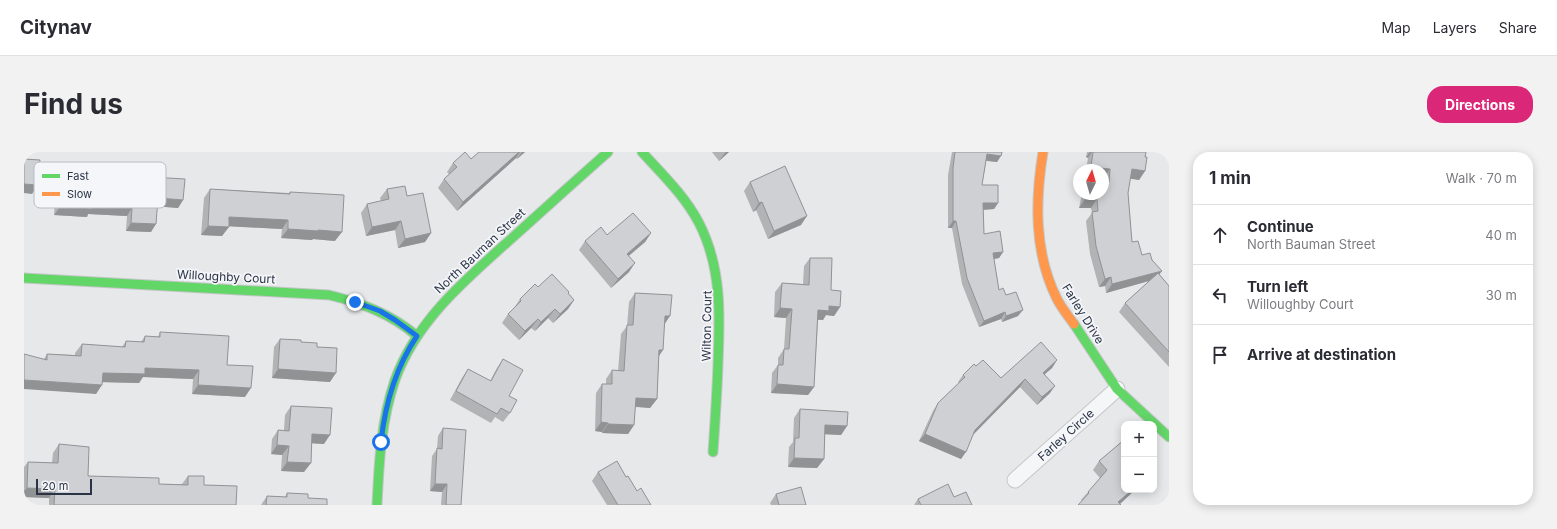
<!DOCTYPE html>
<meta charset="utf-8">
<style>
:root{--surface:#fff;--page:#f2f2f3;--text:#2b2b33;--muted:#7c7c81;--line:#e1e1e2;--accent:#db2777}
body{margin:0;font-family:Inter,sans-serif;background:var(--page);color:var(--text)}
.controls{position:absolute;right:12px;bottom:12px;display:grid;overflow:hidden;border-radius:8px;box-shadow:0 2px 10px #0003}
.controls button{width:36px;height:36px;display:grid;place-items:center;padding:0;border:0;border-bottom:1px solid var(--line);background:var(--surface);color:var(--text);font:20px sans-serif}
.compass{position:absolute;left:1049px;top:12px;width:36px;height:36px;border-radius:50%;background:var(--surface);box-shadow:0 2px 10px #0003;rotate:5deg}
.scale{position:absolute;left:12px;bottom:10px;width:56px;box-sizing:border-box;padding-left:4px;border:2px solid #2b3445;border-top:0;font-size:11px;line-height:14px;white-space:nowrap;color:#2b3445;-webkit-text-stroke:3px #f4f6f9;paint-order:stroke}
.stop{position:absolute;width:12px;height:12px;margin:-9px;border:3px solid #1a73e8;border-radius:50%;background:#fff}
.stop.end{background:#1a73e8;border-color:#fff;box-shadow:0 1px 4px #0008}
.list{margin:0;padding:0;list-style:none}
h2{display:flex;justify-content:space-between;align-items:center;height:52px;margin:0;padding:0 16px;font-size:17px}
h2 small{font-size:13px;font-weight:400;color:var(--muted)}
.list li{display:grid;grid-template-columns:26px 1fr auto;gap:12px;align-items:center;box-sizing:border-box;height:60px;padding:0 16px;border-top:1px solid var(--line)}
.list b{display:block;font-size:15px;white-space:nowrap}
.list p{margin:0;font-size:13px;white-space:nowrap;color:var(--muted)}
.list em{font-size:13px;font-style:normal;color:var(--muted)}
.icon{flex:none;width:22px;height:22px;fill:none;stroke:currentColor;stroke-width:2;stroke-linecap:round;stroke-linejoin:round}
.map{position:relative;flex:none;width:1145px;height:353px;overflow:hidden;border-radius:16px}
header{display:flex;align-items:center;gap:24px;box-sizing:border-box;height:56px;padding:0 20px;background:var(--surface);border-bottom:1px solid var(--line)}
header strong{font-size:19px}
nav{display:flex;gap:22px;margin-inline-start:auto;font-size:14px}
.intro{display:flex;align-items:center;justify-content:space-between;box-sizing:border-box;height:96px;padding:0 24px}
h1{margin:0;font-size:28px}
.button{padding:10px 18px;border-radius:16px;background:var(--accent);color:#fff;font-size:14px;font-weight:700}
main{display:flex;gap:24px;padding:0 24px}
aside{flex:1;background:var(--surface);border-radius:16px;box-shadow:0 2px 10px #0003}
.map>svg:first-child{display:block}
.lines{fill:none;stroke-linecap:round;stroke-linejoin:round}
.street-casing{stroke:#c4c6c8;stroke-width:17}
.fast-casing{stroke:#c4c6c8;stroke-width:11}
.slow-casing{stroke:#c4c6c8;stroke-width:11}
.street{stroke:#f5f6f7;stroke-width:15}
.fast{stroke:#63d668;stroke-width:9}
.slow{stroke:#ff974d;stroke-width:9}
.wall{fill:#b1b3b5}
.shaded-wall{fill:#909294}
.building{fill:#ced0d3;stroke:#909294}
.route{stroke:#1a73e8;stroke-width:5}
.labels{text-anchor:middle;stroke-width:3.5;stroke-linejoin:round;paint-order:stroke}
.street-label{font-size:12px;fill:#2b3445;stroke:#f4f6f9}
.key{fill:#f4f6f9;stroke:#b8bcc3;stroke-width:1}
.key-label{font-size:11px;fill:#2b3445}
</style>
<header>
<strong>Citynav</strong>
<nav><a>Map</a><a>Layers</a><a>Share</a></nav>
</header>
<div class="intro"><h1>Find us</h1><a class="button">Directions</a></div>
<main>
<div class="map">
<svg width="1145" height="353" viewBox="0 0 1145 353">
<rect width="100%" height="100%" fill="#e6e8ea"/>
<g class="lines">
<defs>
<path id="street" d="M 991,328 L 1093,237"/>
<g id="fast">
<path d="M 618,0 C 638,22 661,44 675,71 C 698,116 696,163 694,212 C 693,241 691,271 689,300"/>
<path d="M 0,126 L 305,143 C 338,151 367,162 393,184"/>
<path d="M 1050,172 L 1093,237 L 1145,285"/>
<path d="M 353,353 C 355,310 357,269 371,228 C 392,169 442,127 487,87 C 519,58 551,29 584,0"/>
</g>
<path id="slow" d="M 1019,0 C 1011,49 1010,101 1033,147 C 1037,155 1044,164 1050,172"/>
</defs>
<use href="#street" class="street-casing"/>
<use href="#fast" class="fast-casing"/>
<use href="#slow" class="slow-casing"/>
<use href="#street" class="street"/>
<use href="#fast" class="fast"/>
<use href="#slow" class="slow"/>
</g>
<g class="wall">
<path d="M 455,0 L 501,0 L 493,7 L 492,6 L 433,59 L 414,36 L 420,27 L 425,22 L 423,20 L 429,11 L 447,7 Z"/>
<path d="M 688,0 L 705,0 L 695,9 Z"/>
<path d="M 928,0 L 978,0 L 973,10 L 962,9 L 958,33 L 974,51 L 970,57 L 959,58 L 960,82 L 979,100 L 975,106 L 970,107 L 975,138 L 982,143 L 994,164 L 978,170 L 977,167 L 955,175 L 938,132 L 928,76 L 924,76 L 924,23 Z"/>
<path d="M 1063,0 L 1122,0 L 1121,5 L 1121,19 L 1115,28 L 1106,26 L 1104,41 L 1108,90 L 1118,103 L 1128,108 L 1136,123 L 1145,134 L 1145,215 L 1095,160 L 1101,151 L 1125,129 L 1082,141 L 1081,134 L 1075,135 L 1066,102 L 1062,69 L 1068,61 L 1067,56 L 1055,56 L 1058,42 L 1079,42 L 1080,26 L 1079,26 L 1079,18 L 1062,18 L 1064,6 L 1062,5 Z"/>
<path d="M 110,24 L 159,48 L 154,56 L 133,54 L 127,80 L 102,79 L 103,64 L 64,62 L 63,65 L 30,63 L 32,37 L 37,29 L 105,34 L 105,32 Z"/>
<path d="M 726,30 L 777,73 L 744,87 L 732,58 L 729,60 L 720,39 Z"/>
<path d="M 186,37 L 265,41 L 266,40 L 311,89 L 289,87 L 288,88 L 257,86 L 258,77 L 205,74 L 198,84 L 177,83 L 180,46 Z"/>
<path d="M 363,37 L 383,44 L 407,81 L 401,90 L 374,96 L 371,78 L 342,84 L 337,61 L 343,52 L 357,49 L 356,46 Z"/>
<path d="M 627,81 L 621,90 L 605,104 L 605,120 L 587,136 L 555,98 L 561,89 L 583,83 Z"/>
<path d="M 786,106 L 816,155 L 810,164 L 802,163 L 799,168 L 794,168 L 790,235 L 784,243 L 747,241 L 748,221 L 754,213 L 754,206 L 760,197 L 762,166 L 750,165 L 751,140 L 758,131 L 779,132 L 780,114 Z"/>
<path d="M 514,135 L 545,140 L 544,142 L 550,148 L 544,157 L 529,171 L 524,166 L 511,179 L 507,176 L 495,188 L 478,171 L 484,162 L 490,156 L 496,147 Z"/>
<path d="M 611,141 L 641,172 L 635,204 L 633,247 L 626,256 L 611,255 L 610,273 L 604,282 L 578,281 L 578,280 L 571,279 L 572,241 L 578,232 L 582,232 L 582,227 L 588,218 L 594,219 L 597,182 L 603,174 L 605,150 Z"/>
<path d="M 136,180 L 203,213 L 221,245 L 168,242 L 169,227 L 119,225 L 115,231 L 78,230 L 72,242 L 20,207 L 23,202 L 51,203 L 51,201 L 58,192 L 98,195 L 102,189 L 117,190 L 121,184 L 134,185 Z"/>
<path d="M 256,187 L 277,190 L 293,195 L 306,230 L 248,226 L 250,195 Z"/>
<path d="M 479,207 L 485,244 L 486,261 L 479,270 L 471,265 L 467,271 L 426,248 L 438,226 L 444,217 L 466,229 L 473,216 Z"/>
<path d="M 1033,208 L 1028,216 L 1021,222 L 1026,241 L 1013,253 L 996,235 L 949,282 L 937,307 L 895,289 L 909,259 L 914,251 L 935,231 L 934,230 L 939,223 L 952,214 L 977,226 Z"/>
<path d="M 267,254 L 300,292 L 288,291 L 280,320 L 257,319 L 258,303 L 247,302 L 248,287 L 254,278 L 260,278 L 261,263 Z"/>
<path d="M 776,257 L 823,274 L 817,283 L 801,282 L 800,307 L 793,316 L 764,315 L 765,295 L 769,290 L 770,266 Z"/>
<path d="M 419,276 L 437,353 L 417,353 L 418,340 L 406,339 L 408,304 L 413,297 L 414,284 Z"/>
<path d="M 1100,288 L 1096,352 L 1058,349 L 1057,348 L 1064,340 L 1076,326 L 1069,318 L 1075,309 Z"/>
<path d="M 35,292 L 64,324 L 135,332 L 158,332 L 164,324 L 212,353 L 25,353 L 25,346 L 0,345 L 0,315 L 4,310 L 28,311 L 29,301 Z"/>
<path d="M 574,320 L 602,325 L 613,339 L 627,353 L 583,353 L 568,329 Z"/>
<path d="M 263,341 L 284,346 L 303,353 L 237,353 L 243,344 L 261,345 Z"/>
<path d="M 752,342 L 782,353 L 747,353 L 746,351 Z"/>
<path d="M 930,345 L 948,353 L 890,353 L 894,347 Z"/>
</g>
<g class="shaded-wall">
<path d="M 495,0 L 496,0 L 492,6 L 433,59 L 439,50 Z"/>
<path d="M 498,0 L 501,0 L 493,7 Z"/>
<path d="M 702,0 L 705,0 L 695,9 L 700,2 Z"/>
<path d="M 1066,0 L 1068,0 L 1064,6 L 1062,5 Z"/>
<path d="M 963,2 L 977,4 L 973,10 L 958,8 Z"/>
<path d="M 1067,15 L 1086,17 L 1080,26 L 1079,26 L 1079,18 L 1064,18 Z"/>
<path d="M 1108,17 L 1121,19 L 1115,28 L 1102,26 Z"/>
<path d="M 0,32 L 14,33 L 8,42 L 0,41 Z"/>
<path d="M 134,46 L 159,48 L 154,56 L 128,54 Z"/>
<path d="M 1061,47 L 1073,47 L 1067,56 L 1055,56 Z"/>
<path d="M 738,50 L 732,58 L 729,60 L 735,51 Z"/>
<path d="M 959,51 L 974,51 L 970,57 L 955,58 Z"/>
<path d="M 68,54 L 108,56 L 103,64 L 64,62 L 63,65 L 30,63 L 36,55 Z"/>
<path d="M 783,64 L 777,73 L 744,87 L 750,79 Z"/>
<path d="M 205,65 L 264,68 L 258,77 L 199,74 Z"/>
<path d="M 377,69 L 371,78 L 342,84 L 348,75 Z"/>
<path d="M 929,69 L 932,69 L 928,76 L 924,76 Z"/>
<path d="M 107,71 L 132,72 L 127,80 L 102,79 Z"/>
<path d="M 184,74 L 205,75 L 198,84 L 177,83 Z"/>
<path d="M 264,77 L 294,78 L 318,80 L 311,89 L 289,87 L 288,88 L 257,86 Z"/>
<path d="M 407,81 L 401,90 L 374,96 L 381,87 Z"/>
<path d="M 627,81 L 621,90 L 597,110 L 603,102 Z"/>
<path d="M 979,100 L 975,106 L 964,108 L 969,101 Z"/>
<path d="M 611,111 L 605,120 L 587,136 L 594,127 Z"/>
<path d="M 1138,119 L 1132,127 L 1082,141 L 1088,132 Z"/>
<path d="M 1087,125 L 1081,134 L 1075,135 L 1081,127 Z"/>
<path d="M 550,148 L 544,157 L 529,171 L 536,162 Z"/>
<path d="M 805,154 L 816,155 L 810,164 L 802,163 L 799,168 L 788,167 L 794,158 Z"/>
<path d="M 756,156 L 768,157 L 762,166 L 750,165 Z"/>
<path d="M 531,157 L 524,166 L 511,179 L 517,170 Z"/>
<path d="M 999,158 L 994,164 L 978,170 L 982,164 Z"/>
<path d="M 981,160 L 977,167 L 955,175 L 960,169 Z"/>
<path d="M 641,164 L 646,164 L 640,173 Z"/>
<path d="M 514,167 L 507,176 L 495,188 L 501,179 Z"/>
<path d="M 635,198 L 639,198 L 633,207 Z"/>
<path d="M 1033,208 L 1028,216 L 1014,228 L 1019,221 Z"/>
<path d="M 121,216 L 175,218 L 169,227 L 119,225 L 115,231 L 73,230 L 79,221 Z"/>
<path d="M 254,217 L 312,221 L 306,230 L 248,226 Z"/>
<path d="M 1001,227 L 996,235 L 946,286 L 951,278 Z"/>
<path d="M 0,228 L 78,233 L 72,242 L 0,237 Z"/>
<path d="M 753,232 L 790,235 L 784,243 L 747,241 Z"/>
<path d="M 174,233 L 227,236 L 221,245 L 168,242 Z"/>
<path d="M 1031,234 L 1026,241 L 1013,253 L 1018,245 Z"/>
<path d="M 612,246 L 633,247 L 626,256 L 605,254 Z"/>
<path d="M 577,270 L 584,271 L 578,280 L 571,279 Z"/>
<path d="M 584,272 L 610,273 L 604,282 L 578,281 Z"/>
<path d="M 801,273 L 823,274 L 817,283 L 795,282 Z"/>
<path d="M 288,282 L 306,283 L 300,292 L 282,291 Z"/>
<path d="M 901,282 L 942,300 L 937,307 L 895,289 Z"/>
<path d="M 253,293 L 265,294 L 258,303 L 247,302 Z"/>
<path d="M 770,306 L 800,307 L 793,316 L 764,315 Z"/>
<path d="M 263,310 L 287,311 L 280,320 L 257,319 Z"/>
<path d="M 411,332 L 423,332 L 418,340 L 406,339 Z"/>
<path d="M 3,336 L 31,337 L 25,346 L 0,345 L 0,339 Z"/>
<path d="M 1108,338 L 1111,338 L 1095,353 L 1094,350 Z"/>
</g>
<g class="building">
<path d="M 441,0 L 447,7 L 455,0 L 495,0 L 439,50 L 420,27 L 433,15 L 429,11 Z"/>
<path d="M 931,0 L 978,0 L 977,4 L 963,2 L 958,33 L 974,33 L 974,51 L 959,51 L 960,82 L 976,79 L 979,100 L 969,101 L 975,138 L 979,136 L 982,143 L 992,140 L 999,158 L 982,164 L 981,160 L 960,169 L 943,126 L 932,69 L 929,69 L 929,16 Z"/>
<path d="M 1069,0 L 1122,0 L 1121,5 L 1123,5 L 1121,19 L 1108,17 L 1104,41 L 1108,90 L 1114,89 L 1118,103 L 1126,101 L 1128,108 L 1138,119 L 1088,132 L 1087,125 L 1081,127 L 1072,94 L 1068,60 L 1074,59 L 1073,47 L 1061,47 L 1062,42 L 1079,42 L 1079,30 L 1085,30 L 1086,17 L 1067,15 Z"/>
<path d="M 0,7 L 16,8 L 14,33 L 0,32 Z"/>
<path d="M 761,14 L 783,64 L 750,79 L 738,50 L 735,51 L 726,30 Z"/>
<path d="M 110,24 L 161,27 L 159,48 L 134,46 L 132,72 L 107,71 L 108,56 L 68,54 L 68,57 L 36,55 L 37,29 L 110,34 Z"/>
<path d="M 381,34 L 383,44 L 399,41 L 407,81 L 381,87 L 377,69 L 348,75 L 343,52 L 365,47 L 363,37 Z"/>
<path d="M 186,37 L 266,42 L 266,40 L 320,43 L 318,80 L 294,78 L 294,79 L 264,77 L 264,68 L 205,65 L 205,75 L 184,74 Z"/>
<path d="M 609,61 L 627,81 L 603,102 L 611,111 L 594,127 L 561,89 L 577,75 L 583,83 Z"/>
<path d="M 786,106 L 808,106 L 807,138 L 817,139 L 816,155 L 805,154 L 805,159 L 794,158 L 790,235 L 753,232 L 754,213 L 759,213 L 760,197 L 765,197 L 768,157 L 756,156 L 758,131 L 785,133 Z"/>
<path d="M 1134,121 L 1145,134 L 1145,200 L 1101,151 Z"/>
<path d="M 528,122 L 545,140 L 544,141 L 550,148 L 536,162 L 531,157 L 517,170 L 514,167 L 501,179 L 484,162 L 497,149 L 496,147 L 511,132 L 514,135 Z"/>
<path d="M 611,141 L 648,143 L 646,164 L 641,164 L 639,198 L 635,198 L 633,247 L 612,246 L 610,273 L 584,272 L 584,271 L 577,270 L 578,232 L 588,232 L 588,218 L 600,219 L 603,173 L 609,173 Z"/>
<path d="M 136,180 L 205,184 L 203,213 L 229,214 L 227,236 L 174,233 L 175,218 L 121,216 L 121,222 L 79,221 L 78,233 L 0,228 L 0,202 L 23,208 L 23,202 L 57,204 L 58,192 L 101,195 L 102,189 L 120,190 L 121,184 L 136,185 Z"/>
<path d="M 256,187 L 277,188 L 277,190 L 293,191 L 293,195 L 313,196 L 312,221 L 254,217 Z"/>
<path d="M 1017,190 L 1033,208 L 1019,221 L 1031,234 L 1018,245 L 1001,227 L 951,278 L 942,300 L 901,282 L 914,251 L 941,225 L 939,223 L 950,212 L 952,214 L 959,208 L 977,226 Z"/>
<path d="M 479,207 L 499,218 L 485,244 L 493,248 L 486,261 L 477,256 L 473,262 L 432,239 L 444,217 L 467,229 Z"/>
<path d="M 267,254 L 308,256 L 306,283 L 288,282 L 287,311 L 263,310 L 265,294 L 253,293 L 254,278 L 265,279 Z"/>
<path d="M 776,257 L 824,260 L 823,274 L 801,273 L 800,307 L 770,306 L 771,286 L 775,286 Z"/>
<path d="M 419,276 L 442,278 L 437,353 L 422,353 L 423,332 L 411,332 L 413,296 L 418,297 Z"/>
<path d="M 1100,288 L 1100,338 L 1108,338 L 1094,350 L 1097,353 L 1054,353 L 1065,341 L 1064,340 L 1083,318 L 1075,309 Z"/>
<path d="M 35,292 L 65,295 L 64,324 L 135,326 L 135,332 L 164,333 L 164,324 L 180,324 L 180,333 L 213,334 L 212,353 L 30,353 L 31,337 L 3,336 L 4,310 L 34,311 Z"/>
<path d="M 593,309 L 602,325 L 604,324 L 613,339 L 617,336 L 627,353 L 594,353 L 574,320 Z"/>
<path d="M 924,332 L 930,345 L 942,340 L 948,353 L 897,353 L 894,347 Z"/>
<path d="M 777,335 L 782,353 L 755,353 L 752,342 Z"/>
<path d="M 263,341 L 284,342 L 284,346 L 303,347 L 303,353 L 242,353 L 243,344 L 263,345 Z"/>
</g>
<g class="lines">
<path class="route" d="M 331,150 L 356,159 L 371,168 L 393,184 C 372,215 361,253 357,290"/>
</g>
<g class="labels">
<g class="street-label">
<text transform="translate(456 99) rotate(-43)" y="4">North Bauman Street</text>
<text transform="translate(202 125) rotate(3)" y="4">Willoughby Court</text>
<text transform="translate(1059 162) rotate(58)" y="4">Farley Drive</text>
<text transform="translate(683 174) rotate(-89)" y="4">Wilton Court</text>
<text transform="translate(1042 283) rotate(-42)" y="4">Farley Circle</text>
</g>
</g>
<rect x="10" y="10" width="132" height="46" rx="6" class="key"/>
<rect x="18" y="22" width="18" height="4" fill="#63d668"/>
<rect x="18" y="40" width="18" height="4" fill="#ff974d"/>
<g class="key-label">
<text x="43" y="28">Fast</text>
<text x="43" y="46">Slow</text>
</g>
</svg>
<div class="controls">
<button>+</button>
<button>−</button>
</div>
<svg class="compass" viewBox="-18 -18 36 36"><path d="M0-13l5 13h-10z" fill="#e53935"/><path d="M0 13l5-13h-10z" fill="#7c7c81"/></svg>
<div class="scale">20 m</div>
<div class="stop" style="left:357px;top:290px"></div>
<div class="stop end" style="left:331px;top:150px"></div>
</div>
<aside>
<h2>1 min<small>Walk · 70 m</small></h2>
<ul class="list">
<li><svg class="icon" aria-label="ahead" viewBox="0 0 24 24"><path d="M12 20V5M6 11l6-6 6 6"/></svg><div><b>Continue</b><p>North Bauman Street</p></div><em>40 m</em></li>
<li><svg class="icon" aria-label="left" viewBox="0 0 24 24"><path d="M17 20v-9H6M10 6l-5 5 5 5"/></svg><div><b>Turn left</b><p>Willoughby Court</p></div><em>30 m</em></li>
<li><svg class="icon" aria-label="arrive" viewBox="0 0 24 24"><path d="M6 21V4h12l-3 4 3 4H6"/></svg><div><b>Arrive at destination</b></div></li>
</ul>
</aside>
</main>
